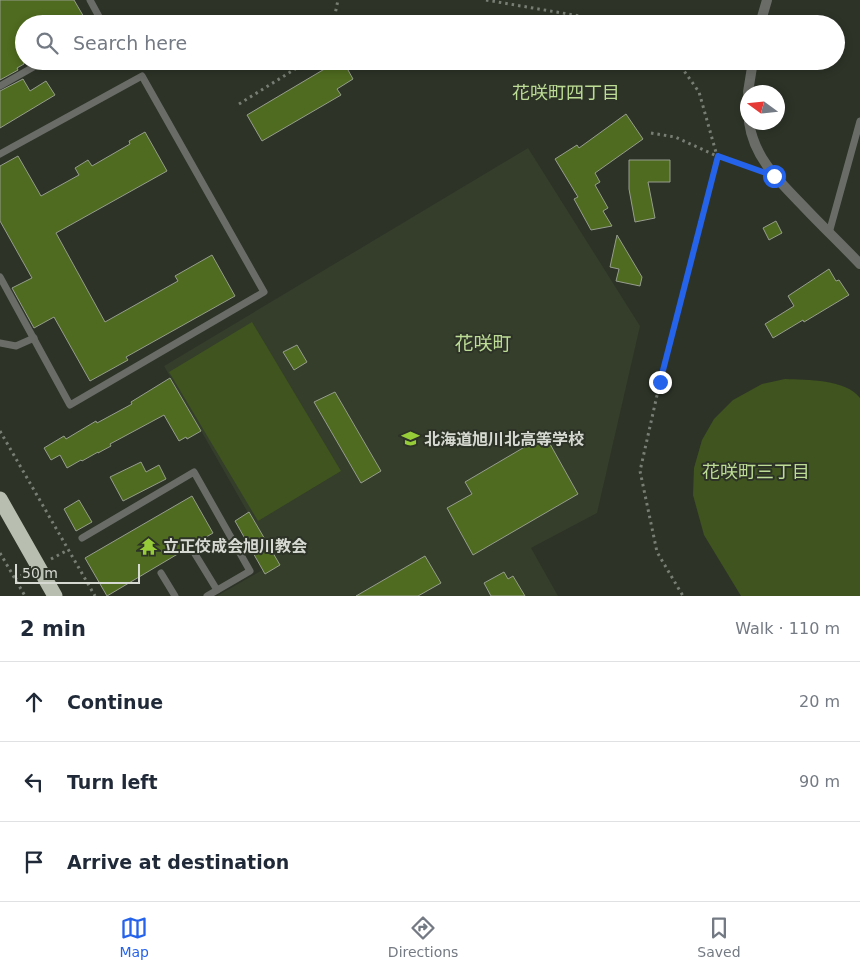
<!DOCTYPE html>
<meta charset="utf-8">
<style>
:root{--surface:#fff;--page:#f6f6f7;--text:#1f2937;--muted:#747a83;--line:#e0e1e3;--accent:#2563eb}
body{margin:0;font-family:"DejaVu Sans","Noto Sans JP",sans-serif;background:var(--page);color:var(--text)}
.compass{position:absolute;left:740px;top:85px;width:45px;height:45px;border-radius:50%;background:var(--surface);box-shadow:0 2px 8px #0003;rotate:285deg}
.scale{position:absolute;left:15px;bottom:12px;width:125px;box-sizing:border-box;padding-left:5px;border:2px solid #d6d9d1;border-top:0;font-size:14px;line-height:18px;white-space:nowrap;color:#d6d9d1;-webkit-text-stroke:4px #2d3327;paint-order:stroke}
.stop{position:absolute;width:15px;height:15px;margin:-11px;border:4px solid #2563eb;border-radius:50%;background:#fff}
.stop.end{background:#2563eb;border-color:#fff;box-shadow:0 1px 5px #0008}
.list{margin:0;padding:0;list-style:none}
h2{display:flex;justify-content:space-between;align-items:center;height:65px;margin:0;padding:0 20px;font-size:21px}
h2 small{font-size:16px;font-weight:400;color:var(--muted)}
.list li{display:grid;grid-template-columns:32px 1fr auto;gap:15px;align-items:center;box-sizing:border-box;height:80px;padding:0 20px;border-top:1px solid var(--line)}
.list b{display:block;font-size:19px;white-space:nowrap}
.list em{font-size:16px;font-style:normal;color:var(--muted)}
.icon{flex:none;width:28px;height:28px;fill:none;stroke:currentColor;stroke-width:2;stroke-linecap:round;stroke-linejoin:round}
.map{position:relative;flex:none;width:860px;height:596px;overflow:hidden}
.search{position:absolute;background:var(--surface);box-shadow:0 2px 8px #0003;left:15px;right:15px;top:15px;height:55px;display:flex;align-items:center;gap:12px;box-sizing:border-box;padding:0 18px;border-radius:28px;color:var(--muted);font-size:19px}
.sheet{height:305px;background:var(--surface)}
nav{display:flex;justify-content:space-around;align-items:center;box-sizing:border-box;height:70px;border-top:1px solid var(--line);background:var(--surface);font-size:14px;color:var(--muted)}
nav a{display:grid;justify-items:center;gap:2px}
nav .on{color:var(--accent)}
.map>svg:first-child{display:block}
.built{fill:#353d2b}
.green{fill:#3f541f}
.building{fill:#4f6b1f;stroke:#969d8e}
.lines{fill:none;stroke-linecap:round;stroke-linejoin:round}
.path{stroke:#797e74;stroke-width:3;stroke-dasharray:2.5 4;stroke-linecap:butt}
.lane{stroke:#6a6d67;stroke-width:7}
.street{stroke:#6a6d67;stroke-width:10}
.highway{stroke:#b8bfb0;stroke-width:15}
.route{stroke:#2563eb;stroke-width:6}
.labels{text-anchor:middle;stroke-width:4;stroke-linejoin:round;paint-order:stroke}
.poi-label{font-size:16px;font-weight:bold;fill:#d6d9d1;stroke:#2d3327;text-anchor:start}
.neighbourhood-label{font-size:18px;fill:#bddc95;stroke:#2d3327}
.quarter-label{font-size:19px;fill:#bddc95;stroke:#2d3327}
</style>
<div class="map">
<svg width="860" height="596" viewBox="0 0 860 596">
<rect width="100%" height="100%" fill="#2d3327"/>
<path class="built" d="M 528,148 L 640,326 L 597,513 L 531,548 L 558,596 L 217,596 L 276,562 L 164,366 Z"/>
<g class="green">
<path d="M 252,322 L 341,471 L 258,521 L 169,372 Z"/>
<path d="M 785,379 C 807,380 846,379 860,398 L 860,596 L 741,596 L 704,535 L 693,495 L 694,468 L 702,440 L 714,419 L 733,400 L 762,384 Z"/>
</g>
<g class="building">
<path d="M 0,0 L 74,0 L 88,24 L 24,24 L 24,64 L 17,68 L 18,70 L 0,80 Z"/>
<path d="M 338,61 L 343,61 L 353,79 L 337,89 L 341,95 L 262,141 L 247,115 Z"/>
<path d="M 23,79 L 30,91 L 46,81 L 55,95 L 0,128 L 0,91 Z"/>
<path d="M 626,114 L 643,139 L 595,173 L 600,182 L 595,185 L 608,208 L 603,211 L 612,226 L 591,230 L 574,199 L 578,197 L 555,159 L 577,145 L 579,148 Z"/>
<path d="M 145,132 L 167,171 L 56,233 L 105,322 L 178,281 L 175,276 L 212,255 L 235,296 L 126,357 L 128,360 L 90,381 L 54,317 L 34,328 L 12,288 L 32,278 L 0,221 L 0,166 L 18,156 L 41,196 L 79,175 L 75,168 L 88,160 L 92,166 L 130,144 L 129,141 Z"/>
<path d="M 629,160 L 670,160 L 670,182 L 648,182 L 655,218 L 635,222 L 629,189 Z"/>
<path d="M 776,221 L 782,233 L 769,240 L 763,228 Z"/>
<path d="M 617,235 L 642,277 L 640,286 L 616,281 L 619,269 L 610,267 Z"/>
<path d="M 829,269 L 836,281 L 839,280 L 849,295 L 804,322 L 803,320 L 773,338 L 765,324 L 794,306 L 788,296 Z"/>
<path d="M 297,345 L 307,362 L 294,370 L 283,352 Z"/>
<path d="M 170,378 L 201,431 L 187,439 L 186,437 L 179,441 L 164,415 L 110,444 L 111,446 L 98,453 L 98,452 L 82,461 L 81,460 L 67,468 L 60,455 L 51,460 L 44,448 L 64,436 L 66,439 L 96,421 L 97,423 L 132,404 L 131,402 Z"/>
<path d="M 335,392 L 381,471 L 361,483 L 314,402 Z"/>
<path d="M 545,435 L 578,494 L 473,555 L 447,508 L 472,494 L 465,482 Z"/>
<path d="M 141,462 L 146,472 L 159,465 L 166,479 L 123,501 L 110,477 Z"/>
<path d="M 192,496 L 213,533 L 107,596 L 85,558 Z"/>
<path d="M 79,500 L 92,522 L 76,531 L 64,509 Z"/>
<path d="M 249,512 L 280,565 L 265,574 L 235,521 Z"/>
<path d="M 425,556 L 441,583 L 418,596 L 356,596 Z"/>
<path d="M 504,572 L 508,579 L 513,576 L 525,596 L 491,596 L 484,583 Z"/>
</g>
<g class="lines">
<g class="path">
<path d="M 486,0 L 603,20 L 613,24"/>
<path d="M 333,24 L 338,0"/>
<path d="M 677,61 L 699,92 L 717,156 L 660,382 L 640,471 L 657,552 L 683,596"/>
<path d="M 239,104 L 308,61"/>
<path d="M 651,133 L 675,137 L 717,156 L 752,168"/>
<path d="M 0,431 L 95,596"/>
<path d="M 0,553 L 25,596"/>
<path d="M 51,559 L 68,550"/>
<path d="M 15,579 L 26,573"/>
</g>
<g class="lane">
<path d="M 90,0 L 103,24"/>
<path d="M 0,86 L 44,61"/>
<path d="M 0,154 L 142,76 L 264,292 L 70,405 L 0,277"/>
<path d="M 829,233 L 860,121"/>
<path d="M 0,343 L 16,346 L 34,338"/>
<path d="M 82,538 L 194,472 L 250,571 L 207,596"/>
<path d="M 195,554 L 217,590"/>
<path d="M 161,573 L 175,596"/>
</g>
<g class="street">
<path d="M 760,24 L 767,0"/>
<path d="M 748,92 L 753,61"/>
<path d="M 748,96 L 748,114"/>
<path d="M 749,122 C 754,159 781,183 805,208 C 823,227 842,245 860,264"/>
</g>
<path class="highway" d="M 0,499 L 55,596"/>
</g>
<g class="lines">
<path class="route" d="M 660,382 L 718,156 L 774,176"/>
</g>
<defs>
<symbol id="school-bare" viewBox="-9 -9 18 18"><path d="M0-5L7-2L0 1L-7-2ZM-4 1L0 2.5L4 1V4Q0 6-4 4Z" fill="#97cc39" stroke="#2d3327" stroke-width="2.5" paint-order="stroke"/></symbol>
<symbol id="temple-bare" viewBox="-9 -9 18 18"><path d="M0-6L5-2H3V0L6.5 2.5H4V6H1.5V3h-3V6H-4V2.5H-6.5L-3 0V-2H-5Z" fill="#97cc39" stroke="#2d3327" stroke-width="2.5" paint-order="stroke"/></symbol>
</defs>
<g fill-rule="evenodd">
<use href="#school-bare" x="398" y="426" width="25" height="25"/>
<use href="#temple-bare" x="136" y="534" width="25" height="25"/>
</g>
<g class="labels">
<g class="poi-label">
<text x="424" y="445">北海道旭川北高等学校</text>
<text x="163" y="552">立正佼成会旭川教会</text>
</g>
<g class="neighbourhood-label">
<text x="566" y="99">花咲町四丁目</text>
<text x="756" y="478">花咲町三丁目</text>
</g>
<g class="quarter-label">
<text x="483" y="350">花咲町</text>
</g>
</g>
</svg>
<svg class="compass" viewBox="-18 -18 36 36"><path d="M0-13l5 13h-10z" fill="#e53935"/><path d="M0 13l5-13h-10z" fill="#747a83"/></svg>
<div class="scale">50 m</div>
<div class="stop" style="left:774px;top:176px"></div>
<div class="stop end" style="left:660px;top:382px"></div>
<div class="search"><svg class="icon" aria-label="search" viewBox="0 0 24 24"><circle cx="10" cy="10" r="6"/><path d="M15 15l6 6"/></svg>Search here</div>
</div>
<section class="sheet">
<h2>2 min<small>Walk · 110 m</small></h2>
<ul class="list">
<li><svg class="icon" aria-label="ahead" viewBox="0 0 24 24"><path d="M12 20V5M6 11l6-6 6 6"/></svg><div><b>Continue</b></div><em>20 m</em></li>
<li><svg class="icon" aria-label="left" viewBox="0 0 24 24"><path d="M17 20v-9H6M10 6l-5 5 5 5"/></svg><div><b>Turn left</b></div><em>90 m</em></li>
<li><svg class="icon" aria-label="arrive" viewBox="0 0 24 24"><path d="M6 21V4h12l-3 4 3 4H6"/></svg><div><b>Arrive at destination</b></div></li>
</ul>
</section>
<nav>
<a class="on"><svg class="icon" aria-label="map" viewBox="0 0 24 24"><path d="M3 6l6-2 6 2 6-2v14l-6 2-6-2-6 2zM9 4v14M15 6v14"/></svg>Map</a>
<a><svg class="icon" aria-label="directions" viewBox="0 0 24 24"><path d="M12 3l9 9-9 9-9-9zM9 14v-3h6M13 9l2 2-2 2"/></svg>Directions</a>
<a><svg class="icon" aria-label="saved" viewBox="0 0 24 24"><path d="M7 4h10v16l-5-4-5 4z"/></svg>Saved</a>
</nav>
